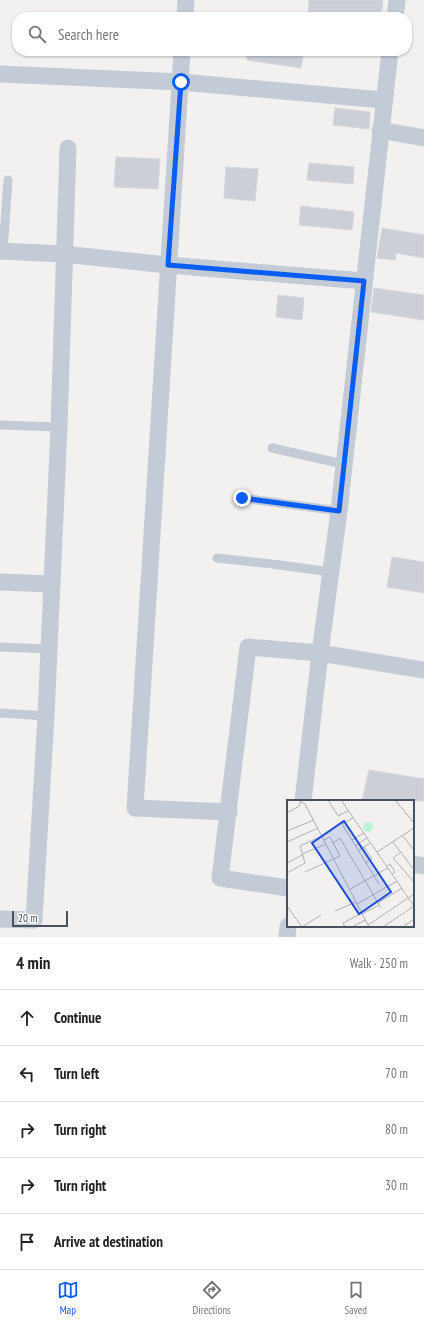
<!DOCTYPE html>
<meta charset="utf-8">
<style>
:root{--surface:#fff;--page:#f6f6f6;--text:#222;--muted:#767676;--line:#e0e0e0;--accent:#085df5}
body{margin:0;font-family:"PT Sans Narrow",sans-serif;background:var(--page);color:var(--text)}
.scale{position:absolute;left:12px;bottom:10px;width:56px;box-sizing:border-box;padding-left:4px;border:2px solid #465260;border-top:0;font-size:11px;line-height:14px;white-space:nowrap;color:#465260;-webkit-text-stroke:3px #fff;paint-order:stroke}
.stop{position:absolute;width:12px;height:12px;margin:-9px;border:3px solid #085df5;border-radius:50%;background:#fff}
.stop.end{background:#085df5;border-color:#fff;box-shadow:0 1px 4px #0008}
.list{margin:0;padding:0;list-style:none}
h2{display:flex;justify-content:space-between;align-items:center;height:52px;margin:0;padding:0 16px;font-size:17px}
h2 small{font-size:13px;font-weight:400;color:var(--muted)}
.list li{display:grid;grid-template-columns:26px 1fr auto;gap:12px;align-items:center;box-sizing:border-box;height:56px;padding:0 16px;border-top:1px solid var(--line)}
.list b{display:block;font-size:15px;white-space:nowrap}
.list em{font-size:13px;font-style:normal;color:var(--muted)}
.icon{flex:none;width:22px;height:22px;fill:none;stroke:currentColor;stroke-width:2;stroke-linecap:round;stroke-linejoin:round}
.map{position:relative;flex:none;width:424px;height:937px;overflow:hidden}
.search{position:absolute;background:var(--surface);box-shadow:0 1px 3px #0004;left:12px;right:12px;top:12px;height:44px;display:flex;align-items:center;gap:10px;box-sizing:border-box;padding:0 14px;border-radius:16px;color:var(--muted);font-size:15px}
.sheet{height:332px;background:var(--surface)}
nav{display:flex;justify-content:space-around;align-items:center;box-sizing:border-box;height:56px;border-top:1px solid var(--line);background:var(--surface);font-size:11px;color:var(--muted)}
nav a{display:grid;justify-items:center;gap:2px}
nav .on{color:var(--accent)}
.map>svg:first-child{display:block}
.building{fill:#cccfd6;stroke:#d4d6dc}
.lines{fill:none;stroke-linecap:round;stroke-linejoin:round}
.lane{stroke:#c3cbd6;stroke-width:9}
.street{stroke:#c3cbd6;stroke-width:17}
.route{stroke:#085df5;stroke-width:5}
.inset-road{fill:none;stroke:#aeb1b6;stroke-width:1}
.view{fill:#1d4ed8;fill-opacity:0.15;stroke:#1d4ed8;stroke-width:2}
.inset-edge{fill:none;stroke:#465260;stroke-width:2}
</style>
<div class="map">
<svg width="424" height="937" viewBox="0 0 424 937">
<rect width="100%" height="100%" fill="#f3f0f0"/>
<g class="building">
<path d="M 309,0 L 383,0 L 381,17 L 308,17 Z"/>
<path d="M 247,51 L 304,51 L 301,68 L 247,60 Z"/>
<path d="M 335,108 L 370,112 L 369,129 L 333,125 Z"/>
<path d="M 116,157 L 160,159 L 158,189 L 114,187 Z"/>
<path d="M 309,163 L 354,167 L 353,184 L 307,180 Z"/>
<path d="M 226,167 L 258,169 L 255,201 L 224,198 Z"/>
<path d="M 301,206 L 354,212 L 352,230 L 299,225 Z"/>
<path d="M 382,228 L 424,235 L 424,258 L 396,253 L 395,260 L 377,258 Z"/>
<path d="M 374,288 L 424,295 L 424,320 L 371,312 Z"/>
<path d="M 278,295 L 304,298 L 302,320 L 276,317 Z"/>
<path d="M 392,557 L 424,562 L 424,593 L 387,587 Z"/>
<path d="M 369,770 L 424,779 L 424,801 L 362,801 Z"/>
</g>
<g class="lines">
<g class="lane">
<path d="M 3,251 L 8,180"/>
<path d="M 0,425 L 59,427"/>
<path d="M 272,448 L 343,464"/>
<path d="M 242,498 L 339,511"/>
<path d="M 217,558 L 272,564 L 331,572"/>
<path d="M 0,647 L 49,649"/>
<path d="M 0,713 L 46,716"/>
</g>
<g class="street">
<path d="M 185,17 L 186,0"/>
<path d="M 395,17 L 397,0"/>
<path d="M 182,51 L 135,808 L 229,812"/>
<path d="M 0,74 L 181,82 L 383,100"/>
<path d="M 380,130 L 424,138"/>
<path d="M 0,251 L 63,254 L 168,265 L 364,281"/>
<path d="M 0,582 L 52,584"/>
<path d="M 303,801 L 320,653 L 339,511 L 390,51"/>
<path d="M 413,864 L 424,866"/>
<path d="M 288,888 L 220,878 L 248,647 L 320,653 L 424,670"/>
<path d="M 0,919 L 34,920 L 46,716 L 59,427 L 68,148"/>
<path d="M 287,937 L 288,926"/>
</g>
</g>
<g class="lines">
<path class="route" d="M 181,82 L 168,265 L 364,281 L 339,511 L 242,498"/>
</g>
<g transform="translate(287 800)">
<rect width="127" height="127" fill="#f3f0f0"/>
<path d="M76 27a5 5 0 1 1 10 0a5 5 0 1 1-10 0Z" fill="#bcf4d6"/>
<path class="inset-road" d="M 41,0 L 51,16 L 61,11M 54,0 L 127,106M 108,0 L 127,23M 14,2 L 18,4 L 82,127M 0,13 L 12,6 L 14,0M 66,18 L 55,24 L 92,84M 0,31 L 27,20M 115,35 L 127,50M 65,40 L 77,33M 0,42 L 31,28M 106,42 L 127,70M 46,43 L 53,38 L 94,108M 68,46 L 80,38M 77,47 L 85,59 L 78,63M 71,51 L 83,43M 90,52 L 127,28M 114,52 L 106,58 L 127,82M 15,54 L 39,44M 0,63 L 15,55M 100,66 L 103,64 L 108,72 L 105,74M 18,72 L 53,56 L 43,37 L 37,40M 0,73 L 18,63 L 13,46 L 35,36M 63,89 L 101,68M 91,103 L 115,88M 70,104 L 110,81M 0,106 L 15,127M 48,111 L 69,102M 75,114 L 92,105M 81,125 L 127,94M 15,127 L 34,115M 58,127 L 56,123 L 75,113M 65,127 L 78,120M 96,127 L 127,106M 116,127 L 127,119"/>
<path class="view" d="M 57,21 L 104,92 L 72,114 L 25,43 Z"/>
<rect width="127" height="127" class="inset-edge"/>
</g>
</svg>
<div class="scale">20 m</div>
<div class="stop" style="left:181px;top:82px"></div>
<div class="stop end" style="left:242px;top:498px"></div>
<div class="search"><svg class="icon" aria-label="search" viewBox="0 0 24 24"><circle cx="10" cy="10" r="6"/><path d="M15 15l6 6"/></svg>Search here</div>
</div>
<section class="sheet">
<h2>4 min<small>Walk · 250 m</small></h2>
<ul class="list">
<li><svg class="icon" aria-label="ahead" viewBox="0 0 24 24"><path d="M12 20V5M6 11l6-6 6 6"/></svg><div><b>Continue</b></div><em>70 m</em></li>
<li><svg class="icon" aria-label="left" viewBox="0 0 24 24"><path d="M17 20v-9H6M10 6l-5 5 5 5"/></svg><div><b>Turn left</b></div><em>70 m</em></li>
<li><svg class="icon" aria-label="right" viewBox="0 0 24 24"><path d="M7 20v-9h11M14 6l5 5-5 5"/></svg><div><b>Turn right</b></div><em>80 m</em></li>
<li><svg class="icon" aria-label="right" viewBox="0 0 24 24"><path d="M7 20v-9h11M14 6l5 5-5 5"/></svg><div><b>Turn right</b></div><em>30 m</em></li>
<li><svg class="icon" aria-label="arrive" viewBox="0 0 24 24"><path d="M6 21V4h12l-3 4 3 4H6"/></svg><div><b>Arrive at destination</b></div></li>
</ul>
</section>
<nav>
<a class="on"><svg class="icon" aria-label="map" viewBox="0 0 24 24"><path d="M3 6l6-2 6 2 6-2v14l-6 2-6-2-6 2zM9 4v14M15 6v14"/></svg>Map</a>
<a><svg class="icon" aria-label="directions" viewBox="0 0 24 24"><path d="M12 3l9 9-9 9-9-9zM9 14v-3h6M13 9l2 2-2 2"/></svg>Directions</a>
<a><svg class="icon" aria-label="saved" viewBox="0 0 24 24"><path d="M7 4h10v16l-5-4-5 4z"/></svg>Saved</a>
</nav>
